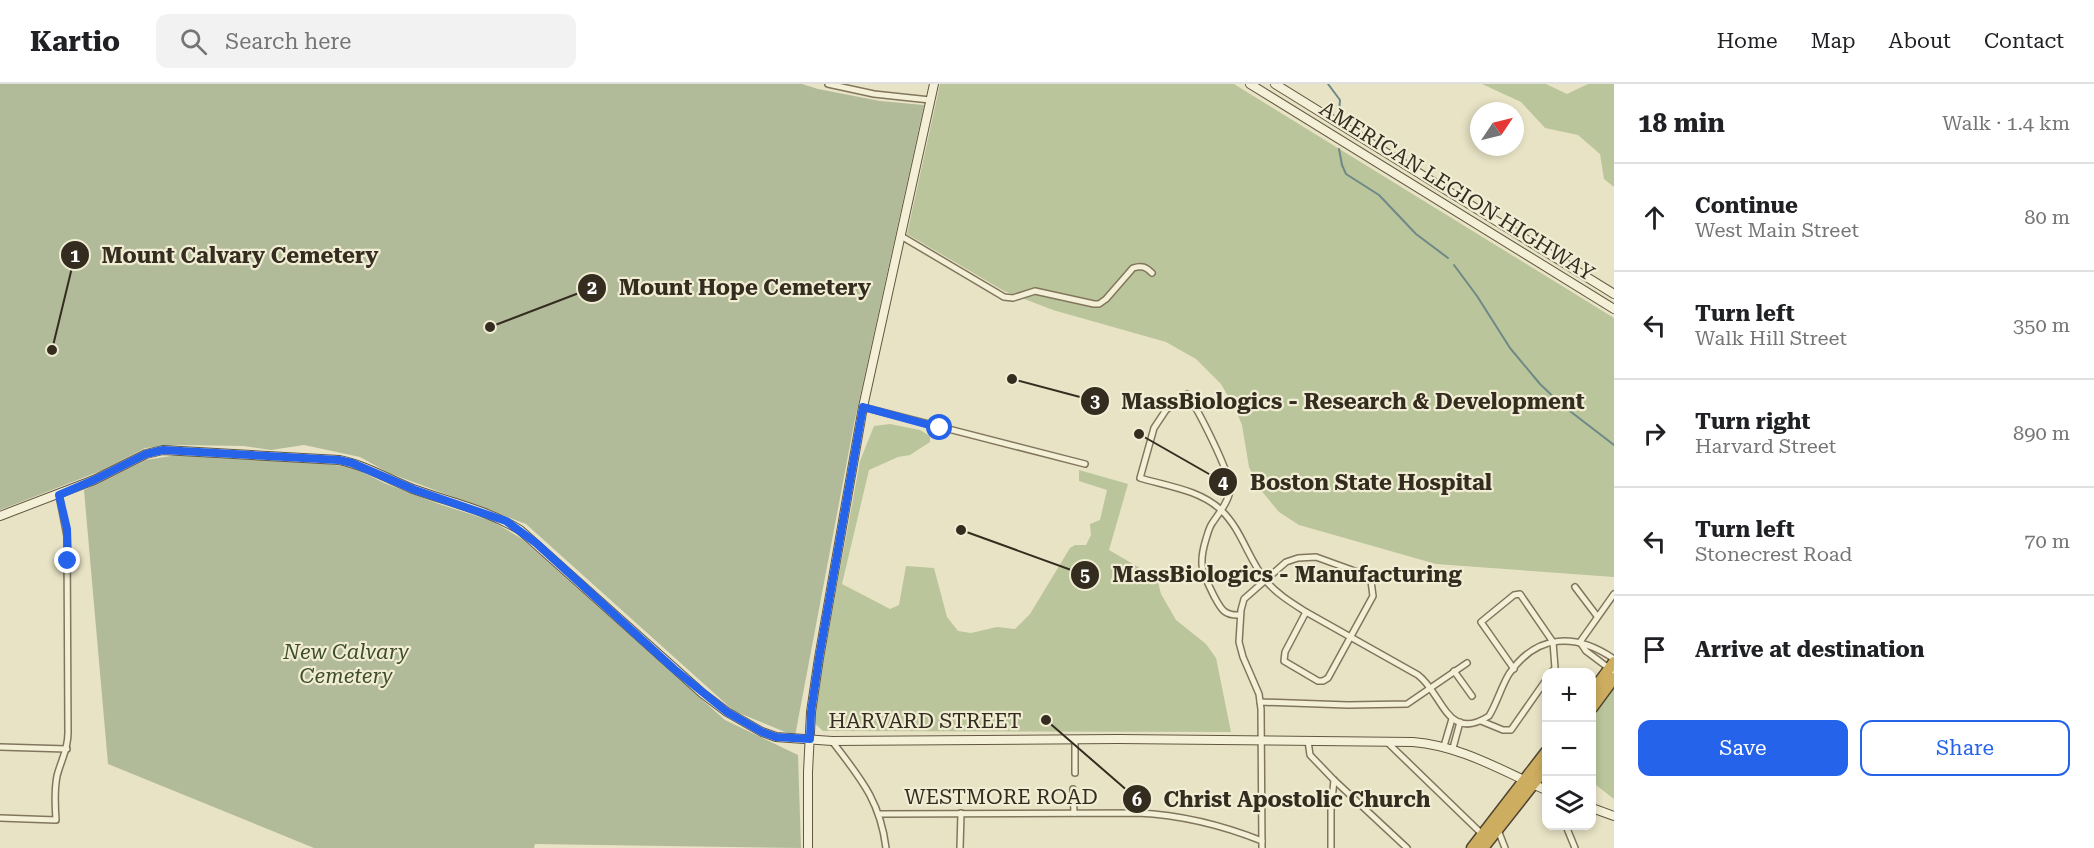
<!DOCTYPE html>
<meta charset="utf-8">
<style>
:root{--surface:#fff;--page:#f2f2f2;--text:#202124;--muted:#757577;--line:#e0e0e0;--accent:#2563eb}
body{margin:0;font-family:"Roboto Serif",serif;background:var(--page);color:var(--text)}
.controls{position:absolute;right:18px;bottom:18px;display:grid;overflow:hidden;border-radius:12px;box-shadow:0 3px 9px #0003}
.controls button{width:54px;height:54px;display:grid;place-items:center;padding:0;border:0;border-bottom:2px solid var(--line);background:var(--surface);color:var(--text);font:30px sans-serif}
.compass{position:absolute;left:1470px;top:18px;width:54px;height:54px;border-radius:50%;background:var(--surface);box-shadow:0 3px 9px #0003;rotate:55deg}
.stop{position:absolute;width:18px;height:18px;margin:-14px;border:4px solid #2563eb;border-radius:50%;background:#fff}
.stop.end{background:#2563eb;border-color:#fff;box-shadow:0 2px 6px #0008}
.list{margin:0;padding:0;list-style:none}
h2{display:flex;justify-content:space-between;align-items:center;height:78px;margin:0;padding:0 24px;font-size:26px}
h2 small{font-size:20px;font-weight:400;color:var(--muted)}
.list li{display:grid;grid-template-columns:39px 1fr auto;gap:18px;align-items:center;box-sizing:border-box;height:108px;padding:0 24px;border-top:2px solid var(--line)}
.list b{display:block;font-size:22px;white-space:nowrap}
.list p{margin:0;font-size:20px;white-space:nowrap;color:var(--muted)}
.list em{font-size:20px;font-style:normal;color:var(--muted)}
.actions{display:flex;gap:12px;padding:18px 24px}
.actions a{flex:1;padding:14px 0;border:2px solid var(--accent);border-radius:12px;text-align:center;font-size:21px;color:var(--accent)}
.actions .main{background:var(--accent);color:#fff}
.icon{flex:none;width:33px;height:33px;fill:none;stroke:currentColor;stroke-width:2;stroke-linecap:round;stroke-linejoin:round}
.map{position:relative;flex:none;width:1614px;height:764px;overflow:hidden}
header{display:flex;align-items:center;gap:36px;box-sizing:border-box;height:84px;padding:0 30px;background:var(--surface);border-bottom:2px solid var(--line)}
header strong{font-size:28px}
nav{display:flex;gap:33px;margin-inline-start:auto;font-size:21px}
.search{width:420px;height:54px;background:var(--page);display:flex;align-items:center;gap:15px;box-sizing:border-box;padding:0 21px;border-radius:12px;color:var(--muted);font-size:22px}
main{display:flex}
aside{flex:1;background:var(--surface)}
.map>svg:first-child{display:block}
.green{fill:#bac59b}
.cemetery{fill:#b2bb99}
.lines{fill:none;stroke-linecap:round;stroke-linejoin:round}
.stream{stroke:#6e8987;stroke-width:2}
.street-casing{stroke:#81765d;stroke-width:8}
.secondary-casing{stroke:#635741;stroke-width:10}
.highway-casing{stroke:#4f4431;stroke-width:13}
.street{stroke:#f4f0d7;stroke-width:5}
.secondary{stroke:#f4f0d7;stroke-width:8}
.highway{stroke:#cdae60;stroke-width:10}
.route{stroke:#2563eb;stroke-width:8}
.labels{text-anchor:middle;stroke-width:4.5;stroke-linejoin:round;paint-order:stroke}
.street-label{font-size:21px;fill:#332c1f;stroke:#f1edd4}
.park-label{font-size:21px;font-style:italic;fill:#3e4d29;stroke:#f1edd4}
.leader{fill:none;stroke:#332c1f;stroke-width:2}
.callout-dot{fill:#332c1f;stroke:#f1edd4;stroke-width:2}
.mark-label{font-size:18px;text-anchor:middle;font-weight:bold;fill:#fff}
.callout-label{font-size:22px;text-anchor:middle;font-weight:bold;fill:#332c1f;stroke:#f1edd4;stroke-width:4.5;stroke-linejoin:round;paint-order:stroke}
</style>
<header>
<strong>Kartio</strong>
<div class="search"><svg class="icon" aria-label="search" viewBox="0 0 24 24"><circle cx="10" cy="10" r="6"/><path d="M15 15l6 6"/></svg>Search here</div>
<nav><a>Home</a><a>Map</a><a>About</a><a>Contact</a></nav>
</header>
<main>
<div class="map">
<svg width="1614" height="764" viewBox="0 0 1614 764">
<rect width="100%" height="100%" fill="#e8e3c5"/>
<g class="green">
<path d="M 940,0 L 1234,0 L 1614,234 L 1614,493 L 1436,480 L 1299,441 L 1279,428 L 1259,404 L 1249,383 L 1242,341 L 1235,324 L 1221,300 L 1196,275 L 1166,258 L 1053,226 L 1004,207 L 907,150 Z"/>
<path d="M 1482,0 L 1546,0 L 1567,10 L 1588,0 L 1614,0 L 1614,103 L 1604,95 L 1600,70 L 1578,51 L 1545,44 L 1521,18 Z"/>
<path d="M 890,340 L 920,346 L 930,352 L 930,358 L 910,371 L 898,373 L 869,386 L 842,500 L 890,525 L 899,521 L 906,482 L 934,484 L 947,533 L 958,547 L 971,549 L 997,543 L 1015,545 L 1030,530 L 1070,464 L 1075,461 L 1086,461 L 1091,451 L 1090,440 L 1100,436 L 1107,406 L 1079,397 L 1079,386 L 1128,400 L 1109,466 L 1157,494 L 1161,510 L 1176,536 L 1206,560 L 1216,574 L 1231,648 L 823,647 L 812,637 L 860,377 L 874,342 Z"/>
<path d="M 1614,603 L 1614,715 L 1592,698 L 1592,635 Z"/>
</g>
<g class="cemetery">
<path d="M 0,0 L 802,0 L 818,5 L 880,17 L 924,21 L 854,340 L 795,652 L 734,627 L 526,440 L 389,389 L 360,373 L 304,361 L 271,366 L 243,362 L 176,361 L 145,364 L 103,386 L 0,426 Z"/>
<path d="M 177,371 L 328,380 L 355,384 L 384,399 L 439,420 L 492,437 L 522,455 L 725,636 L 798,671 L 801,764 L 535,760 L 534,764 L 314,764 L 108,680 L 84,406 L 146,376 Z"/>
</g>
<g class="lines">
<g class="stream">
<path d="M 1328,0 L 1340,16 L 1339,29"/>
<path d="M 1339,65 L 1342,81 L 1346,90 L 1379,111 L 1416,150 L 1448,174"/>
<path d="M 1454,181 L 1477,212 L 1510,264 L 1540,300 L 1562,321 L 1614,361"/>
</g>
<defs>
<g id="street">
<path d="M 828,0 L 874,10 L 930,16"/>
<path d="M 901,152 L 1004,213 L 1013,214 L 1035,207 L 1094,220 L 1099,220 L 1106,215 L 1133,184 C 1142,181 1146,183 1152,189"/>
<path d="M 863,323 L 1085,380"/>
<path d="M 1575,503 L 1597,532"/>
<path d="M 1240,531 C 1224,532 1221,525 1214,512 C 1202,488 1198,481 1206,455 C 1208,449 1209,443 1213,438 C 1219,429 1229,417 1230,406 C 1232,391 1197,324 1187,310 L 1166,326 L 1154,344 L 1140,394 C 1167,402 1200,406 1221,426 C 1242,446 1248,475 1266,497 C 1277,510 1292,519 1306,528 L 1418,591 C 1443,610 1447,659 1489,632 C 1497,619 1501,603 1509,590 C 1537,549 1576,549 1614,575"/>
<path d="M 1580,558 L 1614,510"/>
<path d="M 1580,558 L 1586,567 L 1614,588"/>
<path d="M 1514,585 L 1481,538 L 1514,511 L 1520,510 L 1553,558 L 1555,584 L 1552,588"/>
<path d="M 1454,587 L 1472,612"/>
<path d="M 1260,618 L 1348,621 L 1407,620 L 1467,579"/>
<path d="M 1481,637 L 1503,646 L 1511,646 L 1546,596"/>
<path d="M 1075,655 L 1075,689"/>
<path d="M 832,657 C 860,694 880,716 886,764"/>
<path d="M 1308,657 L 1310,671 L 1334,696 L 1407,764"/>
<path d="M 1387,658 L 1483,751"/>
<path d="M 1444,662 L 1452,635"/>
<path d="M 0,663 L 67,665"/>
<path d="M 1453,664 L 1460,638"/>
<path d="M 1073,705 L 1074,729"/>
<path d="M 880,730 L 1138,729 C 1181,731 1222,741 1262,757"/>
<path d="M 0,734 L 56,736 C 55,722 54,707 57,692 C 61,676 68,666 68,649 L 67,452 L 59,411"/>
<path d="M 1566,742 L 1575,764"/>
<path d="M 1498,746 L 1505,764"/>
<path d="M 960,764 L 961,729"/>
<path d="M 1262,764 L 1261,625 L 1259,610 L 1243,573 L 1239,558 L 1241,526 L 1244,515 L 1286,478 L 1298,474 L 1316,473 L 1363,490 L 1371,497 L 1373,512 L 1328,594 L 1323,597 L 1318,597 L 1284,577 L 1285,568 L 1306,528"/>
<path d="M 1331,764 L 1331,726 L 1334,696"/>
</g>
<g id="secondary">
<path d="M 1250,0 L 1614,225"/>
<path d="M 1275,0 L 1614,210"/>
<path d="M 0,432 L 94,396 L 146,370 L 163,366 L 339,376 C 365,381 388,395 413,405 C 449,418 487,426 520,446 L 702,609 L 727,628 L 762,648 L 776,653 L 832,657 L 1118,655 L 1413,658 C 1462,662 1502,687 1546,706"/>
<path d="M 1592,724 L 1614,732"/>
<path d="M 808,764 L 808,688 L 811,628 L 819,574 L 863,323 L 934,0"/>
</g>
<g id="highway">
<path d="M 1592,608 L 1614,578"/>
<path d="M 1592,624 L 1614,594"/>
<path d="M 1472,764 L 1546,668"/>
<path d="M 1483,764 L 1546,684"/>
</g>
</defs>
<use href="#street" class="street-casing"/>
<use href="#secondary" class="secondary-casing"/>
<use href="#highway" class="highway-casing"/>
<use href="#street" class="street"/>
<use href="#secondary" class="secondary"/>
<use href="#highway" class="highway"/>
</g>
<g class="lines">
<path class="route" d="M 68,477 L 67,445 L 59,411 L 94,396 L 146,370 L 163,366 L 339,376 L 352,379 L 415,406 L 506,437 L 536,459 L 674,585 L 727,628 L 762,648 L 776,653 L 810,655 L 811,628 L 819,574 L 863,323 L 940,344"/>
</g>
<g class="labels">
<g class="street-label">
<text transform="translate(1457 107) rotate(32)" y="7">AMERICAN LEGION HIGHWAY</text>
<text x="925" y="644">HARVARD STREET</text>
<text x="1001" y="720">WESTMORE ROAD</text>
</g>
<g class="park-label">
<text x="346" y="575">New Calvary<tspan x="346" dy="24">Cemetery</tspan></text>
</g>
</g>
<path class="leader" d="M52 266L75 171M490 243L592 204M1012 295L1095 317M1139 350L1223 398M961 446L1085 491M1046 636L1137 715"/>
<g class="callout-dot">
<circle cx="52" cy="266" r="6"/>
<circle cx="490" cy="243" r="6"/>
<circle cx="1012" cy="295" r="6"/>
<circle cx="1139" cy="350" r="6"/>
<circle cx="961" cy="446" r="6"/>
<circle cx="1046" cy="636" r="6"/>
<circle cx="75" cy="171" r="15"/>
<circle cx="592" cy="204" r="15"/>
<circle cx="1095" cy="317" r="15"/>
<circle cx="1223" cy="398" r="15"/>
<circle cx="1085" cy="491" r="15"/>
<circle cx="1137" cy="715" r="15"/>
</g>
<g class="mark-label">
<text x="75" y="178">1</text>
<text x="592" y="210">2</text>
<text x="1095" y="323">3</text>
<text x="1223" y="405">4</text>
<text x="1085" y="497">5</text>
<text x="1137" y="722">6</text>
</g>
<g class="callout-label">
<text x="240" y="179">Mount Calvary Cemetery</text>
<text x="745" y="211">Mount Hope Cemetery</text>
<text x="1353" y="325">MassBiologics - Research &amp; Development</text>
<text x="1371" y="406">Boston State Hospital</text>
<text x="1287" y="498">MassBiologics - Manufacturing</text>
<text x="1297" y="723">Christ Apostolic Church</text>
</g>
</svg>
<div class="controls">
<button>+</button>
<button>−</button>
<button><svg class="icon" aria-label="layers" viewBox="0 0 24 24"><path d="M12 4l9 5-9 5-9-5zM3 14l9 5 9-5"/></svg></button>
</div>
<svg class="compass" viewBox="-18 -18 36 36"><path d="M0-13l5 13h-10z" fill="#e53935"/><path d="M0 13l5-13h-10z" fill="#757577"/></svg>
<div class="stop" style="left:940px;top:344px"></div>
<div class="stop end" style="left:68px;top:477px"></div>
</div>
<aside>
<h2>18 min<small>Walk · 1.4 km</small></h2>
<ul class="list">
<li><svg class="icon" aria-label="ahead" viewBox="0 0 24 24"><path d="M12 20V5M6 11l6-6 6 6"/></svg><div><b>Continue</b><p>West Main Street</p></div><em>80 m</em></li>
<li><svg class="icon" aria-label="left" viewBox="0 0 24 24"><path d="M17 20v-9H6M10 6l-5 5 5 5"/></svg><div><b>Turn left</b><p>Walk Hill Street</p></div><em>350 m</em></li>
<li><svg class="icon" aria-label="right" viewBox="0 0 24 24"><path d="M7 20v-9h11M14 6l5 5-5 5"/></svg><div><b>Turn right</b><p>Harvard Street</p></div><em>890 m</em></li>
<li><svg class="icon" aria-label="left" viewBox="0 0 24 24"><path d="M17 20v-9H6M10 6l-5 5 5 5"/></svg><div><b>Turn left</b><p>Stonecrest Road</p></div><em>70 m</em></li>
<li><svg class="icon" aria-label="arrive" viewBox="0 0 24 24"><path d="M6 21V4h12l-3 4 3 4H6"/></svg><div><b>Arrive at destination</b></div></li>
</ul>
<div class="actions"><a class="main">Save</a><a>Share</a></div>
</aside>
</main>
